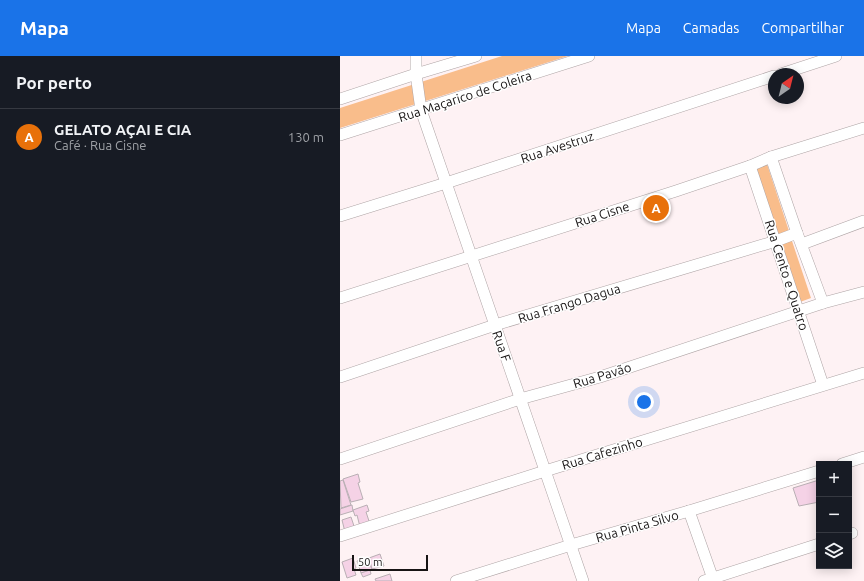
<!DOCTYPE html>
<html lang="pt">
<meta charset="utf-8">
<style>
:root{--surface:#171b24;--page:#20242c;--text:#f1f3f6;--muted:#9ea1a6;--line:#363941;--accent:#1a73e8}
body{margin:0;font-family:Ubuntu,sans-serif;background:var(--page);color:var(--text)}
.controls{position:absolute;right:12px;bottom:12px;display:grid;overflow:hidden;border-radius:0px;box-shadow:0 2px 10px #0003}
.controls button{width:36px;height:36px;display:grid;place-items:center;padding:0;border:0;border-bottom:1px solid var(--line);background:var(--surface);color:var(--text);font:20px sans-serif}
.compass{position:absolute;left:428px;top:12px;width:36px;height:36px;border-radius:50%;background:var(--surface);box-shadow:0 2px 10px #0003;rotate:35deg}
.scale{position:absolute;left:12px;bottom:10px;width:76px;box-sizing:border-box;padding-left:4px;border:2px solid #171414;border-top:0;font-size:11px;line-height:14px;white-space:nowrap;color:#171414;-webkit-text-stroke:3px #fff;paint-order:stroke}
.you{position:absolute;left:304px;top:346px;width:14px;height:14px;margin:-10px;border:3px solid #fff;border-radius:50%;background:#1a73e8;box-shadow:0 0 0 6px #1a73e833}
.badge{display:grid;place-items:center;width:26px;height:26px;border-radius:50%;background:var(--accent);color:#fff;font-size:13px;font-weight:700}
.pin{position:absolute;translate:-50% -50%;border:2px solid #fff;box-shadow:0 1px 4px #0006}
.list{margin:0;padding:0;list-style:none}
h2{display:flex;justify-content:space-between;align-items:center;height:52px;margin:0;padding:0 16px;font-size:17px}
h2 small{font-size:13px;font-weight:400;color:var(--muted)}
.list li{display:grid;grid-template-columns:26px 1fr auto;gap:12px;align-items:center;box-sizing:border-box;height:56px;padding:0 16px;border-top:1px solid var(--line)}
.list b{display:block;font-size:15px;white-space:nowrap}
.list p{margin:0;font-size:13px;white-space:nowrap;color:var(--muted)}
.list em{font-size:13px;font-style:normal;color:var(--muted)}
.icon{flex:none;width:22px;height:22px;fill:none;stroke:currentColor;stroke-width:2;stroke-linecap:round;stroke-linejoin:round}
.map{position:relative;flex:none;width:524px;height:525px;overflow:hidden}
header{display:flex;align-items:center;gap:24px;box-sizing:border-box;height:56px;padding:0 20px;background:var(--accent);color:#fff}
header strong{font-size:19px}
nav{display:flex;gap:22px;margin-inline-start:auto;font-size:14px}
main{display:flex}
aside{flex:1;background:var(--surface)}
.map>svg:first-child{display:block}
.green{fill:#f9bd8b}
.building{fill:#f5d2e6;stroke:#b9afb4}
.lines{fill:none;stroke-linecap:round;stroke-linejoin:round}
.minor-casing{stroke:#aea4a5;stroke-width:12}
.minor{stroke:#fff;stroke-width:11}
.labels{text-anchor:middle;stroke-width:3;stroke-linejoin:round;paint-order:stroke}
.street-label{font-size:13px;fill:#171414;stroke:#fff}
</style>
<header>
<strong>Mapa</strong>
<nav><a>Mapa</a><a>Camadas</a><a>Compartilhar</a></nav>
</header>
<main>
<aside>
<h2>Por perto<small></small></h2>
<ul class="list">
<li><span class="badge" style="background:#e8710a">A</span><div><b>GELATO AÇAI E CIA</b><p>Café · Rua Cisne</p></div><em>130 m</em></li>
</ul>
</aside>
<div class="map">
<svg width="524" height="525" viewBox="0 0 524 525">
<rect width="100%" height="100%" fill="#fef2f4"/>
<g class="green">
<path d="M 162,0 L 228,0 L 0,72 L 0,52 Z"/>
<path d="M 427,108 L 450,178 L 439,181 L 416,112 Z"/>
<path d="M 451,182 L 471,242 L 460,246 L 440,186 Z"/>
</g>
<g class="building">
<path d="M 18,418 L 20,426 L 18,427 L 23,443 L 11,446 L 3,423 Z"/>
<path d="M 3,424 L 11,449 L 1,452 L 0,425 Z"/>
<path d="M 479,424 L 479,446 L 459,450 L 453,432 Z"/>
<path d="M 12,449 L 13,455 L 0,459 L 0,453 Z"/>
<path d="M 27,449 L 29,455 L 26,456 L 30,468 L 20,471 L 17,459 L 15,460 L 13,454 Z"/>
<path d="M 11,461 L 15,473 L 5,476 L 2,464 Z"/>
<path d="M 40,498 L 44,510 L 32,513 L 29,502 Z"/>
<path d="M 13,502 L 16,512 L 14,513 L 16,519 L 7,522 L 2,506 Z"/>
<path d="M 28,502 L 32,514 L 21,517 L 17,505 Z"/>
<path d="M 30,514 L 31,518 L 23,521 L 21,517 Z"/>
<path d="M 50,518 L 52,525 L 36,525 L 35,523 Z"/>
</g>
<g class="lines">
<defs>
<g id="minor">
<path d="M 76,0 L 76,18 L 81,54 L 243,525"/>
<path d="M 441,18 L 496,0"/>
<path d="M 0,43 L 76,18 L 136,0"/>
<path d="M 0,79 L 249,0"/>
<path d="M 431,101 L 457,177 L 483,247"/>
<path d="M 410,110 C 435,183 459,256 483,329"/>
<path d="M 0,160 L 106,127 L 434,20"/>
<path d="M 462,188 L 524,165"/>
<path d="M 0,242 L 336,135 L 410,110 L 431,101 L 524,72"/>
<path d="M 0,321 L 155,269 L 436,185 L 457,177"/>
<path d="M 0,403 L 180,343 L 260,321 L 483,247 L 524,236"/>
<path d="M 502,408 L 524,401"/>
<path d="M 349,455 L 373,523"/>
<path d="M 509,478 L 512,477"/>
<path d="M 0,480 L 205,415 L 524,317"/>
<path d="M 116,525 L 231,489 L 349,455 L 479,415"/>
<path d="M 364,525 L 479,488"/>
</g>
</defs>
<use href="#minor" class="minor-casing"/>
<use href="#minor" class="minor"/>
</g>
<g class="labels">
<g class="street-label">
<text transform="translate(125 40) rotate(-18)" y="5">Rua Maçarico de Coleira</text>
<text transform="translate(217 91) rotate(-18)" y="5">Rua Avestruz</text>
<text transform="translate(262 158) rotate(-18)" y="5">Rua Cisne</text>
<text transform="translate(447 219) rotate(72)" y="5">Rua Cento e Quatro</text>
<text transform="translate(229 247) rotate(-17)" y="5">Rua Frango Dagua</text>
<text transform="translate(162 290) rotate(71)" y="5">Rua F</text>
<text transform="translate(262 319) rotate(-17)" y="5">Rua Pavão</text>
<text transform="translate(262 397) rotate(-17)" y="5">Rua Cafezinho</text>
<text transform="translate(297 470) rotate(-16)" y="5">Rua Pinta Silvo</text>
</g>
</g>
</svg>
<div class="controls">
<button>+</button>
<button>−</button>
<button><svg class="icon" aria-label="layers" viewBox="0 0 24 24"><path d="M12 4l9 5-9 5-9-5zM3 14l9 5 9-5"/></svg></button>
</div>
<svg class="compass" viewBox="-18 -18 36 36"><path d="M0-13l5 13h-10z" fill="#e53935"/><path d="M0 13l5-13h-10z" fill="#9ea1a6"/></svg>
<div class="scale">50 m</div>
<div class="you"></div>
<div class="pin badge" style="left:316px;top:152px;background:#e8710a">A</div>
</div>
</main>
